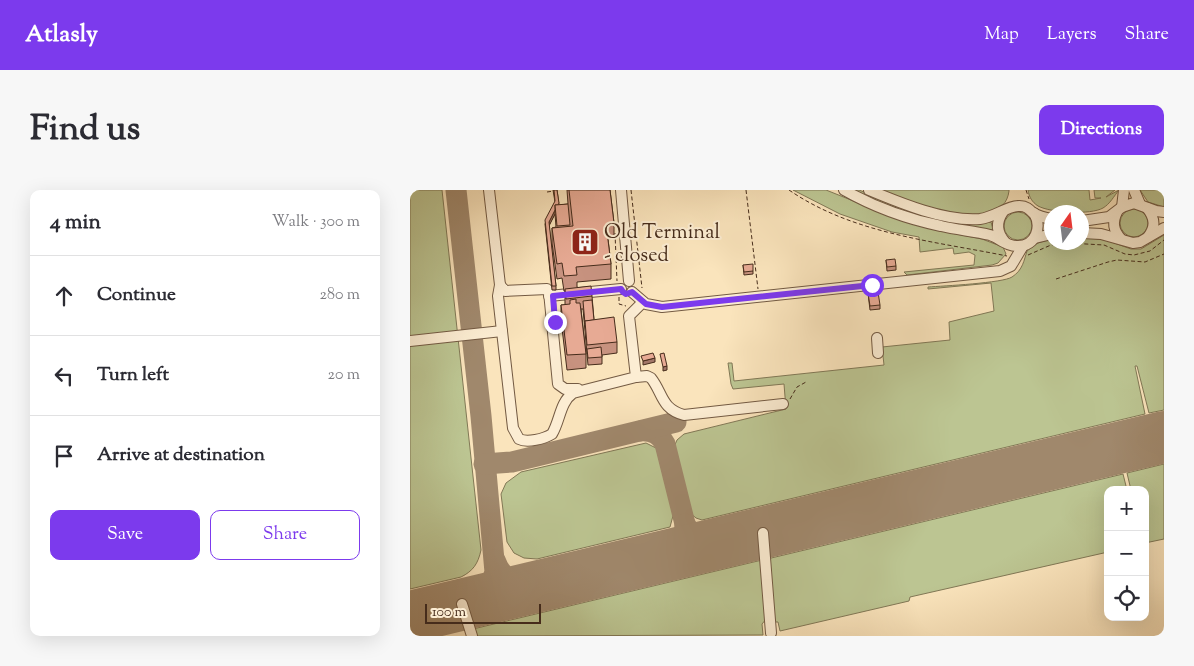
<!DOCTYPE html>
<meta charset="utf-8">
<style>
:root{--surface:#fff;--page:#f7f7f7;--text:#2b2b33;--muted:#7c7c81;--line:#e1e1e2;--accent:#7c3aed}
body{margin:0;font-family:"Sorts Mill Goudy",serif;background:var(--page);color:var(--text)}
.controls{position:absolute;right:15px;bottom:15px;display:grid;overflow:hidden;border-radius:10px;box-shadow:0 5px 20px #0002}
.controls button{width:45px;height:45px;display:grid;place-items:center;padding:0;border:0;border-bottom:1px solid var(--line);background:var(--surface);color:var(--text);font:25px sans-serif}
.compass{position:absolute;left:634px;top:15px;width:45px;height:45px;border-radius:50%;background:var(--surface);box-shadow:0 5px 20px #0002;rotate:14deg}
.scale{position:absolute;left:15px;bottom:12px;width:116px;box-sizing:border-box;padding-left:5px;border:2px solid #462c1b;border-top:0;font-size:14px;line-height:18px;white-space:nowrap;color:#462c1b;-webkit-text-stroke:4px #fcedd3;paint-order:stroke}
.stop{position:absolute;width:15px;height:15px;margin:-11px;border:4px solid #7c3aed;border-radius:50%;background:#fff}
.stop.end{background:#7c3aed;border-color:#fff;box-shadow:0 1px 5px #0008}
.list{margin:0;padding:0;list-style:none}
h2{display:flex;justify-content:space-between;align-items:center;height:65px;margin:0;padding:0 20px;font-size:21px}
h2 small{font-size:16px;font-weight:400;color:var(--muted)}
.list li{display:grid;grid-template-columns:32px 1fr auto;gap:15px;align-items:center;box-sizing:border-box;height:80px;padding:0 20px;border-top:1px solid var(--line)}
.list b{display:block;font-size:19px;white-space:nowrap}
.list em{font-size:16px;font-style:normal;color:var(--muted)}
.actions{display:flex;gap:10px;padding:15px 20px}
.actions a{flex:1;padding:11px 0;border:1px solid var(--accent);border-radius:10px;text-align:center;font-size:18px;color:var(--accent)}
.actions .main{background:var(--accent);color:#fff}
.icon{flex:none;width:28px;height:28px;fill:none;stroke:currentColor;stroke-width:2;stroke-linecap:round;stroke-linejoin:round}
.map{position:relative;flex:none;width:754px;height:446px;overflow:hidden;border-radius:10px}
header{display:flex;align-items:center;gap:30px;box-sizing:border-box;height:70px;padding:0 25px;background:var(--accent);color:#fff}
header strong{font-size:24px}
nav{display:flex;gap:28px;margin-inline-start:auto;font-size:18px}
.intro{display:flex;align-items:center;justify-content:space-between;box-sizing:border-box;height:120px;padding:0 30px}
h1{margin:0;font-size:35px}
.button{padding:12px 22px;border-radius:10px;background:var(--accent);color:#fff;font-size:18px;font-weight:700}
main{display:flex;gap:30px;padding:0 30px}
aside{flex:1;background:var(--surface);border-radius:10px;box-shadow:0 5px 20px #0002}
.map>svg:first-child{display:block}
.green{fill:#bcc592;stroke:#817856}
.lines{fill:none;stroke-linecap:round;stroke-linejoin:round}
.taxiway{stroke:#a0886c;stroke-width:21}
.runway{stroke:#a0886c;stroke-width:52}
.minor-casing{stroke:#735a43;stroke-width:12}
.path{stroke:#462c1b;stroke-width:1;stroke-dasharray:4 2.5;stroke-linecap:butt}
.minor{stroke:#fcedd3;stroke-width:10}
.wall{fill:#c7927f;stroke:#462c1b}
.shaded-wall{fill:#a27768;stroke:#462c1b}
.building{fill:#e7aa94;stroke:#462c1b}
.route{stroke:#7c3aed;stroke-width:6}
.labels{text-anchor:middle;stroke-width:4;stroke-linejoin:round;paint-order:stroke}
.poi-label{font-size:20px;fill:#462c1b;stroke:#fcedd3;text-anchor:start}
</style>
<header>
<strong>Atlasly</strong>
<nav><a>Map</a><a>Layers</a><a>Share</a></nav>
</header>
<div class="intro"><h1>Find us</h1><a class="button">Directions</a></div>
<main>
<aside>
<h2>4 min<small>Walk · 300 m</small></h2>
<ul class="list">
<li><svg class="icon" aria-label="ahead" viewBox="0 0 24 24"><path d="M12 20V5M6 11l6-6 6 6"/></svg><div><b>Continue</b></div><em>280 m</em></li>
<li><svg class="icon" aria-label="left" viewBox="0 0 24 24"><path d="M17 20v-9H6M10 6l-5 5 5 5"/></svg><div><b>Turn left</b></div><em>20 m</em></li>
<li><svg class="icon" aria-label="arrive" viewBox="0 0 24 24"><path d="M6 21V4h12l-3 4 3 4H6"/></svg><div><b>Arrive at destination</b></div></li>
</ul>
<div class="actions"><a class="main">Save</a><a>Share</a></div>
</aside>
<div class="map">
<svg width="754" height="446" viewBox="0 0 754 446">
<rect width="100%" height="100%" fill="#fae4bc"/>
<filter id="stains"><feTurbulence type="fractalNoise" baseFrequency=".004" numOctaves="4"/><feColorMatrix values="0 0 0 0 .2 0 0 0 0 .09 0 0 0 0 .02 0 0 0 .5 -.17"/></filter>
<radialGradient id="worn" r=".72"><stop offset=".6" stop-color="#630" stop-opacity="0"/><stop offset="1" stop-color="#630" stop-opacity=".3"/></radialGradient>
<g class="green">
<path d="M 0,0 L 32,0 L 71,360 C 68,374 63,381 51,387 L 0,399 Z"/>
<path d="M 383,0 L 416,0 L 476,24 L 536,42 L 572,49 L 593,57 L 596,64 L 588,73 L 582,75 L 497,85 L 494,82 L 564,75 L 565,65 L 559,62 L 544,64 L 543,58 L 510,62 L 509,47 L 482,42 L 430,24 Z"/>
<path d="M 439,0 L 449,0 L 481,13 L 553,33 L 569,34 L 581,32 L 583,39 L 580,40 L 553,37 L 499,24 Z"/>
<path d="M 469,0 L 599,0 L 599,1 C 593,49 495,10 469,0 Z"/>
<path d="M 618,0 L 679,0 L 680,10 L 691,8 L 685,8 L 684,0 L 705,0 L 696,7 L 709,0 C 704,6 700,14 693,18 C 681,25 641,23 628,16 C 622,12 619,7 618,0 Z"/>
<path d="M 730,0 L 754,0 L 754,17 L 738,12 Z"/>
<circle cx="724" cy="33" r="14"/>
<circle cx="608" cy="36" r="14"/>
<path d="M 754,45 L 754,220 L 739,223 L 727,176 L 725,176 L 735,224 L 292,330 L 286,328 L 279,322 L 264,257 L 267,250 L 274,244 L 376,219 L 374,194 L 323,199 L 321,194 L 318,173 L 322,173 L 324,191 L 474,175 L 472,157 L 540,150 L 539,132 L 584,121 L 581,93 L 518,99 L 518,97 C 533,96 593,93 602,87 C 613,80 614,70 617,61 L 628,53 L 641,49 L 642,52 L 672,52 L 672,47 L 696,50 L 721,59 L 731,59 Z"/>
<path d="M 236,253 L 250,260 L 264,322 L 260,337 L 127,369 L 114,368 L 104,363 L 97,352 L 91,304 L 96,293 L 111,282 Z"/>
<path d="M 754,274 L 754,349 L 735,353 L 735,300 L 721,300 L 717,283 Z"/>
<path d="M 713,284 L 717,300 L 698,300 L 698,362 L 500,407 L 499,411 L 370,441 L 368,432 L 365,432 L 357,369 Z"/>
<path d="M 352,370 L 357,428 L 352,434 L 353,445 L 64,446 L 63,439 Z"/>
</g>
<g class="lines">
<g class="taxiway">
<path d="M 46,0 L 71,226 L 85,382 C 79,403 71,406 52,414"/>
<path d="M 230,241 C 241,240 250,244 255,254 L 275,334 C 283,349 293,353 310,353"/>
<path d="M 74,274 L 102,272 L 266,232"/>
<path d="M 254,366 C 268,358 275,350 275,334"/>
<path d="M 85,370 C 92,390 106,396 126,397"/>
</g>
<path class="runway" d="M 0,427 L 754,247"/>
<defs>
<g id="minor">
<path d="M 79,0 L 90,95 L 88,106 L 103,238 L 109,249 C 117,253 134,249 142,244 C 150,231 150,212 163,203 L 226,187 L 219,126 L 233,112"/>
<path d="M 211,0 L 219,91"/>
<path d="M 434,0 C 464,17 497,29 531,36 C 547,40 564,41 580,45 C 589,48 598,57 608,56 C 626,56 632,37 624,23"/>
<path d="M 459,0 C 490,13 536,32 570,29 C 585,27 599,15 610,16 C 616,16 619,19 623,23 C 628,26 636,28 642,29"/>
<path d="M 724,0 L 730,14"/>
<path d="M 712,17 L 714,0"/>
<path d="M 737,18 C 745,28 746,37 738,47"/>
<path d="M 593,22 C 586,32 586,42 595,52"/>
<path d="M 707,22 C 702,32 703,40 711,49"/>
<path d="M 672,31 L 699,27 L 712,17 L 724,13 L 746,21 L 754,22"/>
<path d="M 672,43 L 691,44 L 723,53 L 730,52 L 754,38"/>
<path d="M 625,48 L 642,44"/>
<path d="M 90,95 L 95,101 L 137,99 L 139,102 L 148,194 L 155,199 L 168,199"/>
<path d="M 222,102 L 236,114 L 252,117 L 590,81 L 601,76 L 613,56"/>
<path d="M 139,106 L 211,99"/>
<path d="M 467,148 L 468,163"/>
<path d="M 0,151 L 92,141"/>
<path d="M 226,187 L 237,186 L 241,188 C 253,203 251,219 274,225 L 373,214"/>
<path d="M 353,343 L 361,443"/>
<path d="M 52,414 L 62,446"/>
</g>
</defs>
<use href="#minor" class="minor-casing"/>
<g class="path">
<path d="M 221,0 L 232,98"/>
<path d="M 336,0 L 348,99"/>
<path d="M 379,0 C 443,44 523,51 597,66"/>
<path d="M 616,0 L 619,9"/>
<path d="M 137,2 L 144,1"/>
<path d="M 205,43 L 207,91"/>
<path d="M 618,65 L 641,55 L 658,53 L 694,55 L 715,64 L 724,65 L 740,61 L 754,50"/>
<path d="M 646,89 L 698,72 L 707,70 L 735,72 L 754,64"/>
<path d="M 209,107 L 209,114 L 216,116"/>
<path d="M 380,209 L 387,197 L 396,192"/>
</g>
<use href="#minor" class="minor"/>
</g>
<g class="wall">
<path d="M 143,0 L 147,0 L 149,15 L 158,14 L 157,0 L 200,0 L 204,33 L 204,48 L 198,49 L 201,74 L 201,89 L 167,92 L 167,97 L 182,106 L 184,130 L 207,152 L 207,163 L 192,165 L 192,174 L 178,175 L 173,119 L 171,119 L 176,164 L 176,178 L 157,180 L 151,130 L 151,115 L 155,115 L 155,101 L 154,101 L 152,88 L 147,89 L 142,53 L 142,38 L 146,37 L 145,24 L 139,35 L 146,96 L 146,100 L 142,100 L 135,34 L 145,12 Z"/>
<path d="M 476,70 L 486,76 L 486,80 L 477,81 Z"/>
<path d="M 333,75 L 343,81 L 343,84 L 334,85 Z"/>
<path d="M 458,103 L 470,115 L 470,119 L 460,120 Z"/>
</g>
<g class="shaded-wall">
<path d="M 145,20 L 145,24 L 139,36 L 139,32 Z"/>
<path d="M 245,168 L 245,172 L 233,175 L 233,171 Z"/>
<path d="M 257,176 L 257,180 L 253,181 L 253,177 Z"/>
</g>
<g class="building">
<path d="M 144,0 L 147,0 L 149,13 L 148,15 L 145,15 L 145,20 L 139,32 L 146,96 L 142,96 L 135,30 L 145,11 Z"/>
<path d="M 159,0 L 200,0 L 204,33 L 196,34 L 201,74 L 166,77 L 167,85 L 154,86 L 152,73 L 147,74 L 142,38 L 163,36 Z"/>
<path d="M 158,14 L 160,35 L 147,36 L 145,15 Z"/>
<path d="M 485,69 L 486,76 L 477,77 L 476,70 Z"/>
<path d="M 343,74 L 343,81 L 334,82 L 333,75 Z"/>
<path d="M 181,96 L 182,106 L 156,109 L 155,99 Z"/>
<path d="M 468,102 L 470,115 L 460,116 L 458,103 Z"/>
<path d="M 166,109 L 166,113 L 170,113 L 176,164 L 157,165 L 151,115 L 160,114 L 160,110 Z"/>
<path d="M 182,110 L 184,130 L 175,131 L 175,134 L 173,111 Z"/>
<path d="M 204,127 L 207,152 L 177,155 L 175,131 Z"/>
<path d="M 191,157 L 192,167 L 178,168 L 177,159 Z"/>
<path d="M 243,163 L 245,168 L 233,171 L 231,166 Z"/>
<path d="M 254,163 L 257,176 L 253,177 L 250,164 Z"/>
</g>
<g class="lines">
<path class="route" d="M 145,132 L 143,106 L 211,99 L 213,102 L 216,104 L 222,102 L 236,114 L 252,117 L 462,95"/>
</g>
<defs>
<symbol id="building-square" viewBox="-11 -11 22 22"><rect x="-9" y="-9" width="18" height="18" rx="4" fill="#8f2418" stroke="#fcedd3"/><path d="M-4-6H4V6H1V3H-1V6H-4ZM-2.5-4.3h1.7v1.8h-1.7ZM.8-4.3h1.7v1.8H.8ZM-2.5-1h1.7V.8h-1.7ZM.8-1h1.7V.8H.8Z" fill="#fff"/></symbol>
</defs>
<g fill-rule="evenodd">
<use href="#building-square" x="159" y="36" width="32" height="32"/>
</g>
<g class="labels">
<g class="poi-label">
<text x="194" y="48">Old Terminal<tspan x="194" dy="23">- closed</tspan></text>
</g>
</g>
<rect width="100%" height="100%" filter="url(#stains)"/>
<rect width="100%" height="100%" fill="url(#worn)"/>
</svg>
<div class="controls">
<button>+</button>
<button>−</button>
<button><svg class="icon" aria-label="locate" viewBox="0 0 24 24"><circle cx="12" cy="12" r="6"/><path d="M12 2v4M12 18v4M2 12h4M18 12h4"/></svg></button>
</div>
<svg class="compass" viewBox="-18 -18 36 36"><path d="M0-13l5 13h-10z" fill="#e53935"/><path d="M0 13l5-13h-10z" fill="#7c7c81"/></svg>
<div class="scale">100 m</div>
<div class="stop" style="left:462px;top:95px"></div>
<div class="stop end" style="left:145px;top:132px"></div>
</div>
</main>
